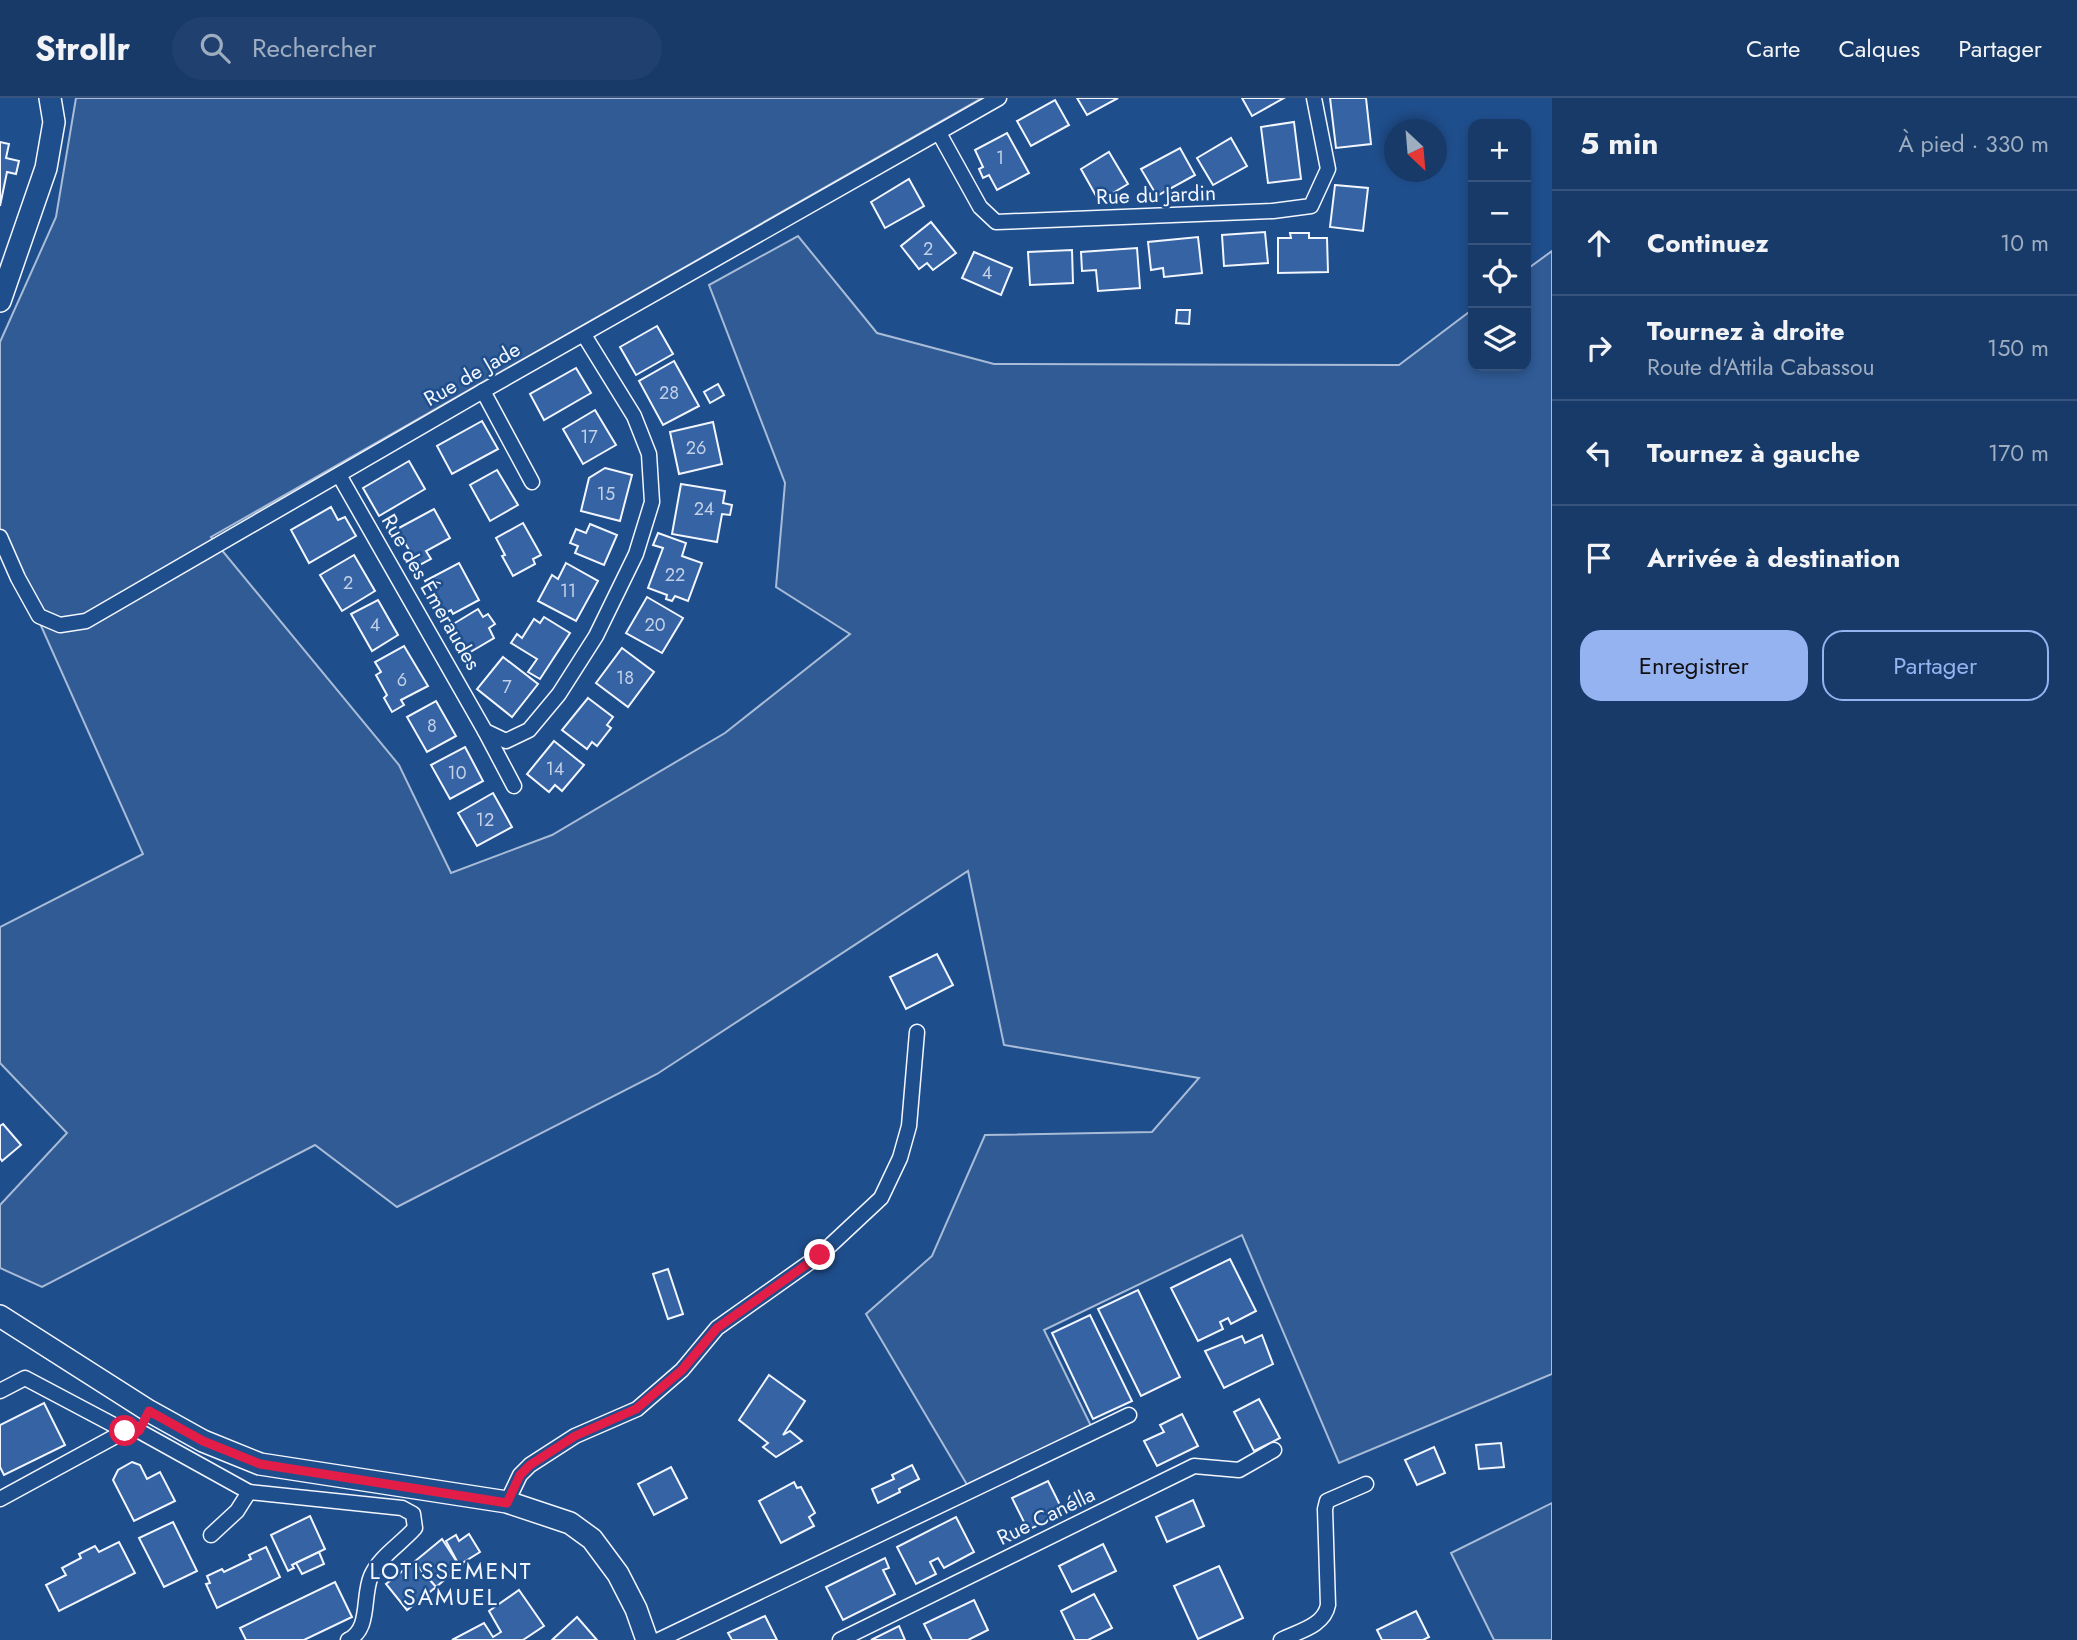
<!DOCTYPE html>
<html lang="fr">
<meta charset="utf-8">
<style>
:root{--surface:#173a69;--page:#20416f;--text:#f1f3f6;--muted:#9eadc0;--line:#36547d;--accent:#95b2f1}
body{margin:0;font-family:Jost,sans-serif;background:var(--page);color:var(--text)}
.controls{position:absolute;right:21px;top:21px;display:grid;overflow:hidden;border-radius:14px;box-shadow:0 4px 10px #0003}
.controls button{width:63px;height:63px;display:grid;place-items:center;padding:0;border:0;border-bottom:2px solid var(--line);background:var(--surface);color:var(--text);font:35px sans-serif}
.compass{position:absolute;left:1384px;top:21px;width:63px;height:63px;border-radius:50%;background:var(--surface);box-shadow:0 4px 10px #0003;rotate:154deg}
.stop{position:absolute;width:21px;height:21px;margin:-16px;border:5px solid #e11d48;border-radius:50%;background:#fff}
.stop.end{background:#e11d48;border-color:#fff;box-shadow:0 2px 7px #0008}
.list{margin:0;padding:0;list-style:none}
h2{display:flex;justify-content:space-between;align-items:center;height:91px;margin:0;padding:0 28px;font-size:30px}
h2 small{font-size:23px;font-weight:400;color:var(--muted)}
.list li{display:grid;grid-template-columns:46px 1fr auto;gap:21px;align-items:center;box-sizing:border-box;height:105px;padding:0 28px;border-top:2px solid var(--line)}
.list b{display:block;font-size:26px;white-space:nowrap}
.list p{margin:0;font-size:23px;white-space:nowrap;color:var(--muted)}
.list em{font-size:23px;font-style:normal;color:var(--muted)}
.actions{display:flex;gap:14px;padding:21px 28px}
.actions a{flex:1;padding:16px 0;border:2px solid var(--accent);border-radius:21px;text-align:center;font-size:24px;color:var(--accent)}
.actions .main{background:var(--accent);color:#111}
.icon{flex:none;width:38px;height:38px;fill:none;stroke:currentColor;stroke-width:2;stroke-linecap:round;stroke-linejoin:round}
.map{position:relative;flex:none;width:1552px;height:1542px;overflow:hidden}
header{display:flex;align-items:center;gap:42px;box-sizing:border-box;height:98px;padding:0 35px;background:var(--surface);border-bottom:2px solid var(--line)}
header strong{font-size:33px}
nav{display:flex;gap:38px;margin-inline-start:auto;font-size:24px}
.search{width:490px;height:63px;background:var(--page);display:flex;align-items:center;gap:18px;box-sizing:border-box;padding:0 24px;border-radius:38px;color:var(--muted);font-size:26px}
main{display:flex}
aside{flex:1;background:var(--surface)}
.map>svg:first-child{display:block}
.green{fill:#305b95;stroke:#a8bbd7;stroke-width:2}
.building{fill:#3563a3;stroke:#f2f6ff;stroke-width:2}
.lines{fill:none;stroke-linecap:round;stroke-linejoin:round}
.street-casing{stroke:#f2f6ff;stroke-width:17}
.secondary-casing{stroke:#f2f6ff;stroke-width:24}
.street{stroke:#1f4e8c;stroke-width:14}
.secondary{stroke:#1f4e8c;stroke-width:21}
.route{stroke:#e11d48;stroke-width:9}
.labels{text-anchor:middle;stroke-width:5;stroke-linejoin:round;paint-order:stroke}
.number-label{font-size:18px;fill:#c3d1e8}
.street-label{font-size:21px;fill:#f2f6ff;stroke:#1f4e8c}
.neighbourhood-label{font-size:23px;letter-spacing:2px;fill:#f2f6ff;stroke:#1f4e8c}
</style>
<header>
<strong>Strollr</strong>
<div class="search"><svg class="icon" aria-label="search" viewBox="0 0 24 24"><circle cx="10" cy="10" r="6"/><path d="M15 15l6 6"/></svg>Rechercher</div>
<nav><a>Carte</a><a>Calques</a><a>Partager</a></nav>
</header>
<main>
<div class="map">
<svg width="1552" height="1542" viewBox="0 0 1552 1542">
<rect width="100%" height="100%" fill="#1f4e8c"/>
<g class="green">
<path d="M 76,0 L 982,0 L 211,439 L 399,667 L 451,775 L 552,737 L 725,635 L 850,536 L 776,489 L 785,385 L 709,187 L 798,138 L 877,235 L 994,266 L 1399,267 L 1473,211 L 1473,268 L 1526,268 L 1526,172 L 1552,153 L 1552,1276 L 1339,1365 L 1242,1137 L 1044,1232 L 1094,1334 L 969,1390 L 866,1216 L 932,1158 L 985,1037 L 1152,1034 L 1199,980 L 1004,947 L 968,773 L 657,976 L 397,1109 L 315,1047 L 42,1189 L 0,1170 L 0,1107 L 67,1035 L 0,965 L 0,829 L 143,756 L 0,436 L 0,244 L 56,119 Z"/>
<path d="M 1552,1405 L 1552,1542 L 1494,1542 L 1451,1455 Z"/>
</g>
<g class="building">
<path d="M 1077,0 L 1118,0 L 1087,17 Z"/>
<path d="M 1242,0 L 1284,0 L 1252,18 Z"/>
<path d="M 1330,0 L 1366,0 L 1371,46 L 1336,50 Z"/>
<path d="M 1055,2 L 1069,27 L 1031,48 L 1017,23 Z"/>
<path d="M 1294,24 L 1301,81 L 1268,85 L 1261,29 Z"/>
<path d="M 1007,35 L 1029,75 L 997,92 L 989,77 L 983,80 L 979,71 L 983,69 L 975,52 Z"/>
<path d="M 1231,40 L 1247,68 L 1213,87 L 1197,60 Z"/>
<path d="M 0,44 L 9,46 L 6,60 L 19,63 L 16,76 L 7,74 L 0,108 Z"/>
<path d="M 1180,50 L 1195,77 L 1157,98 L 1141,71 Z"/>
<path d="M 1109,54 L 1128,86 L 1099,103 L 1081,71 Z"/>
<path d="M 909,81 L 924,108 L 885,130 L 871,104 Z"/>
<path d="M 1335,87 L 1368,90 L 1363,133 L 1330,129 Z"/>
<path d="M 931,124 L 956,155 L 933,172 L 927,165 L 919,171 L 901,148 Z"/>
<path d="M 1265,134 L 1268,165 L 1224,168 L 1222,137 Z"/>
<path d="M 1290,135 L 1309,135 L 1309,140 L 1327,140 L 1328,174 L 1278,175 L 1278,140 L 1291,140 Z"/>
<path d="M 1198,139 L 1202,175 L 1164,179 L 1163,170 L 1151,172 L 1148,144 Z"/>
<path d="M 1137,150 L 1140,190 L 1098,193 L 1096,172 L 1082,173 L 1081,154 Z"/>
<path d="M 1072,152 L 1073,185 L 1030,187 L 1028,154 Z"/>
<path d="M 974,154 L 1012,170 L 1001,197 L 962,180 Z"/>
<path d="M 1177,212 L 1190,212 L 1189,226 L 1176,225 Z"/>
<path d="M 657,228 L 673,256 L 636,277 L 620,249 Z"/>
<path d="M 674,263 L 699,308 L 663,327 L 639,283 Z"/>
<path d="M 576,270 L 591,295 L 544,322 L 530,296 Z"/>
<path d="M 718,286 L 724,297 L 710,305 L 704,294 Z"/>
<path d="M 595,312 L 616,347 L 583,366 L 563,331 Z"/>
<path d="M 482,323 L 498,351 L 452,376 L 437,348 Z"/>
<path d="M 713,324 L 722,366 L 679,376 L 670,334 Z"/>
<path d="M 409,363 L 425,391 L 379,418 L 363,390 Z"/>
<path d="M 605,370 L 632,377 L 620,423 L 581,413 L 589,380 Z"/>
<path d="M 497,372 L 518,407 L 490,423 L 470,387 Z"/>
<path d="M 681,386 L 725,393 L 723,405 L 732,407 L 730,417 L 722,416 L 717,444 L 672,436 Z"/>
<path d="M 331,409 L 338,422 L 345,419 L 356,438 L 309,465 L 291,432 Z"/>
<path d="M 434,411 L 450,440 L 426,453 L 431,461 L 418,468 L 397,431 Z"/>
<path d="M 523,425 L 541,457 L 533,461 L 535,466 L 513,478 L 502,458 L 505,457 L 496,440 Z"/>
<path d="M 590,426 L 617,437 L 604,467 L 575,455 L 578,448 L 570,445 L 576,431 L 586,435 Z"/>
<path d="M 658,435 L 686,445 L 682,458 L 702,465 L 688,503 L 675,498 L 672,503 L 666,501 L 667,497 L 648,490 L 663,450 L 653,447 Z"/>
<path d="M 354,457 L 375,493 L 342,513 L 320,477 Z"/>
<path d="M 459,465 L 479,502 L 453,516 L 451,512 L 443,516 L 425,483 Z"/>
<path d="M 566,465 L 598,483 L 576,523 L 538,503 L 552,477 L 558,481 Z"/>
<path d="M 647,499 L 683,520 L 662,555 L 626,535 Z"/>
<path d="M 378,502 L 398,537 L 372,553 L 351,516 Z"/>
<path d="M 478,511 L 483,519 L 488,516 L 495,526 L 489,530 L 494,540 L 467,556 L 450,528 Z"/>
<path d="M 544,519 L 570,535 L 540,581 L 528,574 L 537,561 L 511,545 L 517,536 L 522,540 L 534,521 L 540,525 Z"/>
<path d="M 404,548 L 428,588 L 401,602 L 404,607 L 392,614 L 384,600 L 387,597 L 376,577 L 381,574 L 375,564 Z"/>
<path d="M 622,550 L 654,574 L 628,609 L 596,585 Z"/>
<path d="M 503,559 L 538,586 L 512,619 L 477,591 Z"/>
<path d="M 588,600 L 613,619 L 607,627 L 611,630 L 597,648 L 592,644 L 587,651 L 562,632 Z"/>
<path d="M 436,603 L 456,638 L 427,654 L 407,619 Z"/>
<path d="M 554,643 L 584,667 L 562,693 L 555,687 L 549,694 L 527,676 Z"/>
<path d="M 465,649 L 483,683 L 450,701 L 431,667 Z"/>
<path d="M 493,695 L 512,729 L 477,748 L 458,715 Z"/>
<path d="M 937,856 L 953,887 L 906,911 L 890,879 Z"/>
<path d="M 3,1026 L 21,1047 L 2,1063 L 0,1060 L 0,1028 Z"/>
<path d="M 1230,1161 L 1256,1213 L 1231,1226 L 1228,1220 L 1220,1224 L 1223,1231 L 1198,1243 L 1171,1190 Z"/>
<path d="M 668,1171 L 683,1216 L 668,1221 L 653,1176 Z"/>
<path d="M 1138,1192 L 1180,1279 L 1141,1298 L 1098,1211 Z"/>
<path d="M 1090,1217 L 1132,1303 L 1093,1321 L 1052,1235 Z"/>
<path d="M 1262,1237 L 1273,1266 L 1224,1290 L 1205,1253 L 1242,1238 L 1245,1245 Z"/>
<path d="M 769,1277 L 805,1303 L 783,1337 L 790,1333 L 802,1343 L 776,1359 L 763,1349 L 768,1345 L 739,1322 Z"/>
<path d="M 1259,1301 L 1280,1340 L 1254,1353 L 1234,1314 Z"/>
<path d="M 44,1305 L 65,1347 L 4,1377 L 0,1369 L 0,1327 Z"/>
<path d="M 1182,1316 L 1198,1348 L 1157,1368 L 1144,1343 L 1164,1334 L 1160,1327 Z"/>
<path d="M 1501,1345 L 1504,1369 L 1479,1371 L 1476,1347 Z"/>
<path d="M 1434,1349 L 1445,1375 L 1417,1387 L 1405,1362 Z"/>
<path d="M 132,1364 L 140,1367 L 147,1381 L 160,1374 L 175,1403 L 134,1423 L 113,1382 L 118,1372 Z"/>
<path d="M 912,1367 L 919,1381 L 899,1391 L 900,1394 L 878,1405 L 872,1391 L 894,1381 L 892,1377 Z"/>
<path d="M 671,1369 L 687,1400 L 654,1417 L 638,1386 Z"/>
<path d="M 1048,1383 L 1064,1415 L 1028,1432 L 1012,1400 Z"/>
<path d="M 794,1384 L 797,1390 L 801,1389 L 815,1415 L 809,1419 L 814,1428 L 781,1445 L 759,1403 Z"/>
<path d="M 1193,1402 L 1204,1428 L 1167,1444 L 1156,1419 Z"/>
<path d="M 310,1418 L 325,1451 L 292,1467 L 294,1470 L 288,1473 L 271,1437 Z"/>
<path d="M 956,1419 L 974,1454 L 944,1470 L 938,1460 L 930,1464 L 936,1476 L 916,1486 L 897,1449 Z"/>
<path d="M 173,1424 L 197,1473 L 164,1489 L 139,1440 Z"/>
<path d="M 469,1436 L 480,1454 L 459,1467 L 446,1443 L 456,1437 L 459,1443 Z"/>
<path d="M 442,1441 L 459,1467 L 463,1466 L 436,1489 L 414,1464 Z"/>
<path d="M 119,1444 L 135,1475 L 59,1513 L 46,1487 L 66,1477 L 62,1470 L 81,1460 L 79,1456 L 95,1448 L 99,1454 Z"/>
<path d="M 1103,1446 L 1116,1473 L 1072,1494 L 1059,1468 Z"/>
<path d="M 266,1449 L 280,1479 L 217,1510 L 206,1486 L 210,1485 L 207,1478 L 222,1471 L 224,1474 L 251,1461 L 249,1457 Z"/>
<path d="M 319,1454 L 324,1466 L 302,1476 L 296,1465 Z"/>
<path d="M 885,1460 L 889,1470 L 883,1472 L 895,1496 L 843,1522 L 826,1489 Z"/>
<path d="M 414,1464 L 436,1489 L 407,1512 L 386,1486 Z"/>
<path d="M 1219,1468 L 1243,1520 L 1198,1541 L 1174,1488 Z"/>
<path d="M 335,1484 L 352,1519 L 304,1542 L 246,1542 L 240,1530 Z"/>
<path d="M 519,1492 L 544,1528 L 523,1542 L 452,1542 L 484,1525 L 493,1539 L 501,1534 L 489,1513 Z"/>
<path d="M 1094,1496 L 1112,1530 L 1088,1542 L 1075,1542 L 1061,1513 Z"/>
<path d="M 974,1502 L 988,1532 L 968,1542 L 932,1542 L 924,1526 Z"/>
<path d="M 1416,1513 L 1429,1539 L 1423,1542 L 1382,1542 L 1377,1532 Z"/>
<path d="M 765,1518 L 777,1542 L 732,1542 L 728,1535 Z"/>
<path d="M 577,1519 L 597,1542 L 552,1542 Z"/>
<path d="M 899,1528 L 905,1542 L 871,1542 Z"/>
</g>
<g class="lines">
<defs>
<g id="street">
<path d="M 939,35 L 980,109 L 996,124 L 1273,113 L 1311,108 L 1328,71 L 1314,0"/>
<path d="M 483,293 L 532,384"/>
<path d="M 339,377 L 485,633 L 506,643 L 529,632 L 559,596 L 596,538 L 636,456 L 652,404 L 649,356 L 634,318 L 584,237"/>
<path d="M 0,439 L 18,480 L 39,518 L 60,527 L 86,523 L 483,293 L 999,0"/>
<path d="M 485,633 L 514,688"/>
<path d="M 0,1293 L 25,1280 L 125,1333"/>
<path d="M 0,1401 L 125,1333 L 139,1333 L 249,1394 L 402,1410 L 413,1416 L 415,1430 C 401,1446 380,1458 371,1478 C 362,1499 371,1531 348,1542"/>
<path d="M 507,1404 L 520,1377 L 530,1367 L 575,1338 L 637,1311 L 682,1272 L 717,1230 L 820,1157 L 881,1100 L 900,1060 L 909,1028 L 917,934"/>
<path d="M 211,1437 L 237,1413 L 249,1394"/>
<path d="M 659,1542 L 1129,1317"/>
<path d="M 840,1542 L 1194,1368 L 1239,1372 L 1274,1352"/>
<path d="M 1281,1542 C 1299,1533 1324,1528 1328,1507 L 1325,1411 L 1327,1403 L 1366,1386"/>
</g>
<g id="secondary">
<path d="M 0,203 L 46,70 L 54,24 L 50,0"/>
<path d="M 0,1218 L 149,1313 L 203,1343 L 260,1366 L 507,1404 L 570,1425 L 592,1441 L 618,1476 L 636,1511 L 647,1542"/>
</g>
</defs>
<use href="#street" class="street-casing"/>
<use href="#secondary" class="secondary-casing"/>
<use href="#street" class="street"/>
<use href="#secondary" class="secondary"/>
</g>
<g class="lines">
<path class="route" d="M 125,1333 L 139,1333 L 149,1313 L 203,1343 L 260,1366 L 507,1405 L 520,1377 L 530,1367 L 575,1338 L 636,1311 L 682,1272 L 717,1230 L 820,1157"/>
</g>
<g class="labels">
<g class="number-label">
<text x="1000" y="66">1</text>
<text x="928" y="157">2</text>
<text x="987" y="181">4</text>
<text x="669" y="301">28</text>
<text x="589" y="345">17</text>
<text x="696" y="356">26</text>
<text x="606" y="402">15</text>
<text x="704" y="417">24</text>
<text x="675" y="483">22</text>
<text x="348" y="491">2</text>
<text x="568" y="499">11</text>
<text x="375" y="533">4</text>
<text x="655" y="533">20</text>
<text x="625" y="586">18</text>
<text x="402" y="588">6</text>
<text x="507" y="595">7</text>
<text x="432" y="634">8</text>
<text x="555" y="677">14</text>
<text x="457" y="681">10</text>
<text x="485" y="728">12</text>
</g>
<g class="street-label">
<text transform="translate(1156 97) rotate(-2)" y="7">Rue du Jardin</text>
<text transform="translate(472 276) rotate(-30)" y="7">Rue de Jade</text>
<text transform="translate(431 494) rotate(60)" y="7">Rue des Émeraudes</text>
<text transform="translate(1046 1418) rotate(-26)" y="7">Rue Canélla</text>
</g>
<g class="neighbourhood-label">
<text x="451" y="1481">LOTISSEMENT<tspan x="451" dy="26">SAMUEL</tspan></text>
</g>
</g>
</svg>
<div class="controls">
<button>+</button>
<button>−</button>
<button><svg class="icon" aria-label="locate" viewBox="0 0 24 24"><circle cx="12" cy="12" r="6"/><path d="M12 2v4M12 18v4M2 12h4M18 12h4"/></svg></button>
<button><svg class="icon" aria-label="layers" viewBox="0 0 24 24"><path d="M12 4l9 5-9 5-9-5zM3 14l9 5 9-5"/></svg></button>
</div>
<svg class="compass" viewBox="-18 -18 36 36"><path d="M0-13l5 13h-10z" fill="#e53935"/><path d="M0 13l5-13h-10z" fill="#9eadc0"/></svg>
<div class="stop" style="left:125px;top:1333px"></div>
<div class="stop end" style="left:820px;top:1157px"></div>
</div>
<aside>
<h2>5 min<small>À pied · 330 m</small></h2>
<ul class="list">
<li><svg class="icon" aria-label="ahead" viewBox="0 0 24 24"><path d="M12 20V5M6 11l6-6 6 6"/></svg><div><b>Continuez</b></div><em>10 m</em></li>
<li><svg class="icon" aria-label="right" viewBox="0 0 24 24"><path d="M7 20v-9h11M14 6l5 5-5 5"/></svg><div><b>Tournez à droite</b><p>Route d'Attila Cabassou</p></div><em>150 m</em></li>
<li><svg class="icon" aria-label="left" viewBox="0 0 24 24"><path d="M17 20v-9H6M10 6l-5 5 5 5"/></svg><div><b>Tournez à gauche</b></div><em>170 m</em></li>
<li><svg class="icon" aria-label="arrive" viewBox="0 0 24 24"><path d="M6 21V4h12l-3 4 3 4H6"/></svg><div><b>Arrivée à destination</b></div></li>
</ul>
<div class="actions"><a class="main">Enregistrer</a><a>Partager</a></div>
</aside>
</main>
